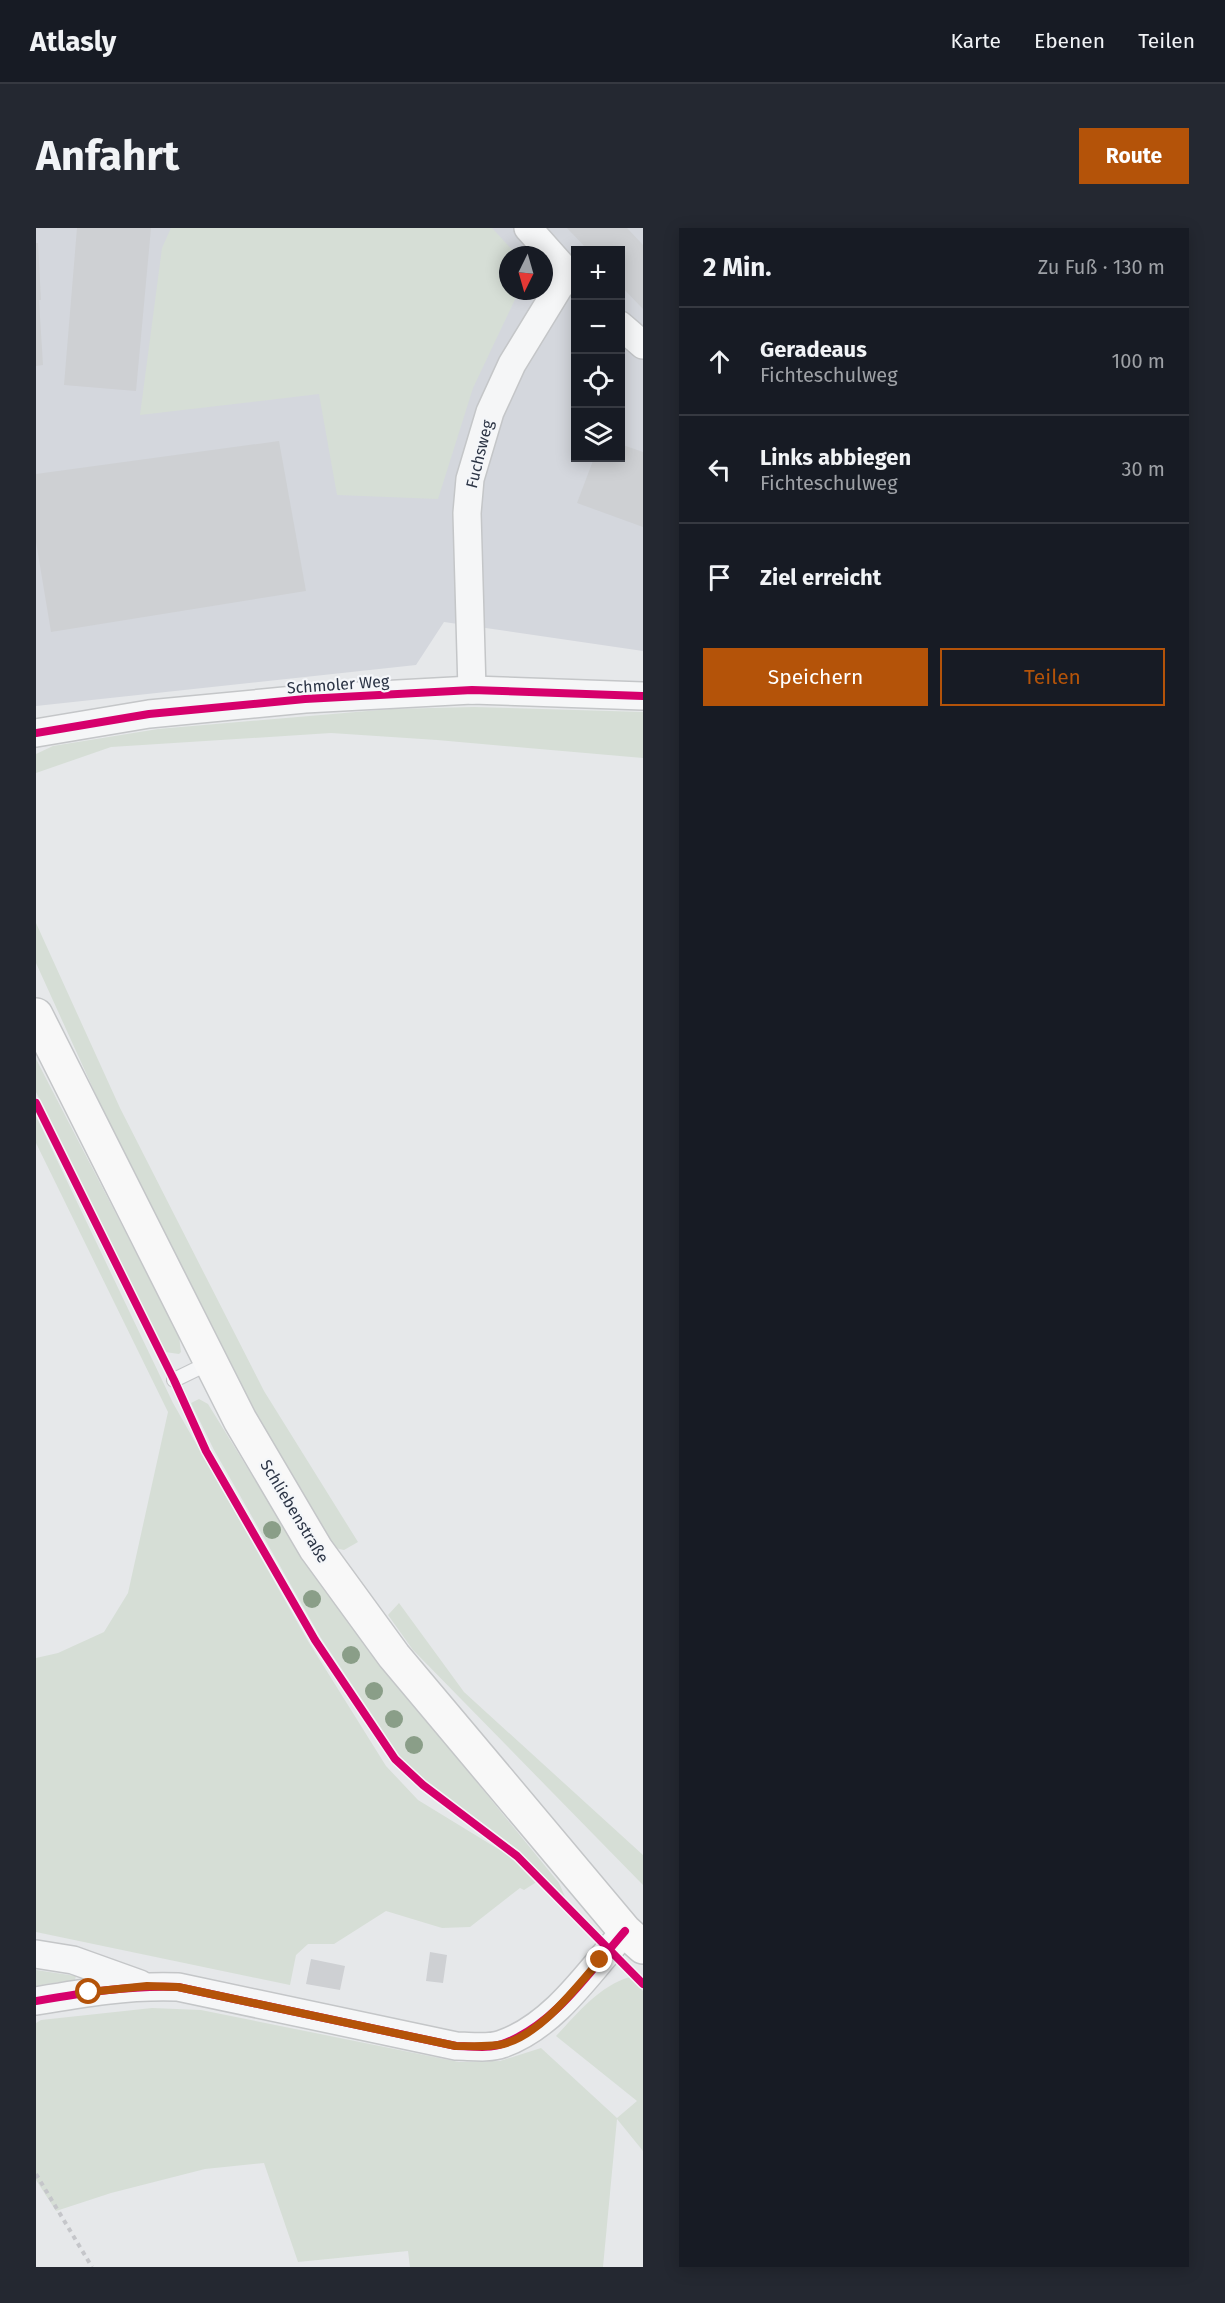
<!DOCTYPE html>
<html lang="de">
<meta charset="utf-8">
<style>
:root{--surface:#171b24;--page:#242831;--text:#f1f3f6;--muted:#9ea1a6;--line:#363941;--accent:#b45309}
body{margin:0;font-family:"Fira Sans",sans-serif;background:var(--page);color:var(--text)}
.controls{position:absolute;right:18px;top:18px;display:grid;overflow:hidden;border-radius:0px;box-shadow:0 3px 15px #0003}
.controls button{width:54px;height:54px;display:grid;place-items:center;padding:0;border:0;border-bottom:2px solid var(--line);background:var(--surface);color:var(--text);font:30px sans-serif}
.compass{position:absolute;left:463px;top:18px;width:54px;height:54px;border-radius:50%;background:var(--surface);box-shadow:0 3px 15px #0003;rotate:185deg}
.stop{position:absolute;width:18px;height:18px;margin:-14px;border:4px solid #b45309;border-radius:50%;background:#fff}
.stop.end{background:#b45309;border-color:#fff;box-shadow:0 2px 6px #0008}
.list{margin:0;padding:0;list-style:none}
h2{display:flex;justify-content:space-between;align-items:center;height:78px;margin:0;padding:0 24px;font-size:26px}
h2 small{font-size:20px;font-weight:400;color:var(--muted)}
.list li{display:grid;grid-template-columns:39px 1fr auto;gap:18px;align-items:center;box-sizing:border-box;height:108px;padding:0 24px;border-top:2px solid var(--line)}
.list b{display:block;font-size:22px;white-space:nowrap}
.list p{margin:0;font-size:20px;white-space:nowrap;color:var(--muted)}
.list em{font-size:20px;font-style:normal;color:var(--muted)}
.actions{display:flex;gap:12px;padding:18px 24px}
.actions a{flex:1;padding:14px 0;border:2px solid var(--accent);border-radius:0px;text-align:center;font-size:21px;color:var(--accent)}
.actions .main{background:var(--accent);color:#fff}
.icon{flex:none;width:33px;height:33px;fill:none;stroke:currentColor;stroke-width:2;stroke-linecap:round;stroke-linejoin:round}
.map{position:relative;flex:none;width:607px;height:2039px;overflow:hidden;border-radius:0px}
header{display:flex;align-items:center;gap:36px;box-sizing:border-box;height:84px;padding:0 30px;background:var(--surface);border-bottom:2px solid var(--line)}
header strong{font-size:28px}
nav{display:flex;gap:33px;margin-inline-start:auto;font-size:21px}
.intro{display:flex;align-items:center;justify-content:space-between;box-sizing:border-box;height:144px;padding:0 36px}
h1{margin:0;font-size:42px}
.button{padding:15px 27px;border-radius:0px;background:var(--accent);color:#fff;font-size:21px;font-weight:700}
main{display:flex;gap:36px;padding:0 36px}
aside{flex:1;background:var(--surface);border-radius:0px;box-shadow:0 3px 15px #0003}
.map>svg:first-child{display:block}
.built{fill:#d4d7dd;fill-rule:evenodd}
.green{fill:#d6ded6}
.building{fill:#ced0d3}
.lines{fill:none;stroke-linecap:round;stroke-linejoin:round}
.lane-casing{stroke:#c4c6c8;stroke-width:16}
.street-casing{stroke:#c4c6c8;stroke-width:30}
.secondary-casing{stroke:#c4c6c8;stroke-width:36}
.path{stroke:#c5c6ca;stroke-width:4;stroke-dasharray:4.5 4.5;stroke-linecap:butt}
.lane{stroke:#f5f6f7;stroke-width:14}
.street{stroke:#f5f6f7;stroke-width:27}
.secondary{stroke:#f8f8f8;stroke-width:33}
.cycleway-casing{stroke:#f4f6f9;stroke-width:11}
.cycleway{stroke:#d6006c;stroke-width:8}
.tree{fill:#8a9e88}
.route{stroke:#b45309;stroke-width:8}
.labels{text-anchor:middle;stroke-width:4.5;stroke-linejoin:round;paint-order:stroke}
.street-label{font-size:16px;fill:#2b3445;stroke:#f4f6f9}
</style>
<header>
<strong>Atlasly</strong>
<nav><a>Karte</a><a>Ebenen</a><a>Teilen</a></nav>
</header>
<div class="intro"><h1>Anfahrt</h1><a class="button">Route</a></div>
<main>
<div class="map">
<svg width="607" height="2039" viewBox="0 0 607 2039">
<rect width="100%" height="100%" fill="#e6e8ea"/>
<path class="built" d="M 0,0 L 607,0 L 607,423 L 408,394 L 380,437 L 0,478 ZM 540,22 L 584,22 L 584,230 L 540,230 ZM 472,27 L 508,27 L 508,63 L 472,63 Z"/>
<g class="green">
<path d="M 135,0 L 456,0 L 481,27 L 472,27 L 472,63 L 483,63 L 437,160 L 402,271 L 301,267 L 283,166 L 104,187 L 126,20 Z"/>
<path d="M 438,479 L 607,484 L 607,530 L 401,512 L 295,505 L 75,519 L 0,545 L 0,526 L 17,518 L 122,501 L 355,481 Z"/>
<path d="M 0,695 L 84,880 L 228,1163 L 322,1314 L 308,1322 L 299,1320 L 254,1249 L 196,1140 L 70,889 L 0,735 Z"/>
<path d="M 0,831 L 143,1108 L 145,1124 L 143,1126 L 129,1124 L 0,864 Z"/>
<path d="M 0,888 L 137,1175 L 272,1413 L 350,1538 L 382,1572 L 480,1632 L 502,1653 L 488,1662 L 484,1660 L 434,1699 L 406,1700 L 350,1683 L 298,1716 L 272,1716 L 260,1727 L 254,1757 L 0,1704 L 0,1430 L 22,1425 L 68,1404 L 92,1365 L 132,1184 L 0,915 Z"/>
<path d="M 163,1171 L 172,1176 L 267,1330 L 346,1438 L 523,1655 L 530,1671 L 481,1621 L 392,1555 L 365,1530 L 285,1410 L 178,1222 L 155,1175 Z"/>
<path d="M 363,1375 L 428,1464 L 607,1627 L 607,1657 L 377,1422 L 352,1387 Z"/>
<path d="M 0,1742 L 40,1748 L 39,1752 L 10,1756 L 0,1759 Z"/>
<path d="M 594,1749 L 607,1763 L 607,1923 L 581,1891 L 567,2039 L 374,2039 L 372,2023 L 262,2034 L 228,1935 L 169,1941 L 75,1965 L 20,1983 L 0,1952 L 0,1795 L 5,1792 L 116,1780 L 165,1782 L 423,1834 L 464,1833 L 505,1820 L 581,1890 L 601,1873 L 520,1808 C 542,1785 563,1758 594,1749 Z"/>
</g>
<g class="building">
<path d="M 41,0 L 115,0 L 100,163 L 28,157 Z"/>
<path d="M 531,0 L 591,0 L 607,17 L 607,81 L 584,57 L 584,22 L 552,22 Z"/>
<path d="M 0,15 L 2,15 L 5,72 L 3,72 L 7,137 L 0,138 Z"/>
<path d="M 243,213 L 270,363 L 15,404 L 0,314 L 0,246 Z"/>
<path d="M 584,216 L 607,224 L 607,299 L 541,275 L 558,230 L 584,230 Z"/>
<path d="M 394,1724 L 411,1727 L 407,1755 L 390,1753 Z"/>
<path d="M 275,1731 L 309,1738 L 304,1762 L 270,1756 Z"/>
</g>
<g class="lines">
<defs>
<path id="lane" d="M 138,1152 L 175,1134"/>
<g id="street">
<path d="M 492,0 L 540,54"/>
<path d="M 584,97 L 607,117"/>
<path d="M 436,462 L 431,285 L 434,251 L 454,184 L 476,136 L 531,46"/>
<path d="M 0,505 L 113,486 L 269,471 L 436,462 L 607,468"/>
<path d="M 0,1726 L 37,1732 L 104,1756"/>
<path d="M 0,1773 C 47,1765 94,1757 142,1759 L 420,1818 C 434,1818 453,1821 466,1816 C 518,1798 554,1743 589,1703"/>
</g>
<path id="secondary" d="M 0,787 L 204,1192 L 280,1321 L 358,1428 L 589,1703 L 607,1719"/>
</defs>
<use href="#lane" class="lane-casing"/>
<use href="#street" class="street-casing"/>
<use href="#secondary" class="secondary-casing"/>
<path class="path" d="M 0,1946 L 56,2039"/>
<use href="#lane" class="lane"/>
<use href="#street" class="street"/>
<use href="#secondary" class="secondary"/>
<defs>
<g id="cycleway">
<path d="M 0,505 L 113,486 L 269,471 L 436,462 L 607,468"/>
<path d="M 0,875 L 138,1152 L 170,1223 L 279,1412 L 359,1531 L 387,1557 L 481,1628 L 607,1756"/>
<path d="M 0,1773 C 47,1765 94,1757 142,1759 L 420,1818 C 434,1818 453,1821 466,1816 C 518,1798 554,1743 589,1703"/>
</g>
</defs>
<use href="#cycleway" class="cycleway-casing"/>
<use href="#cycleway" class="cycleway"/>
</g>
<g class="tree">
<circle cx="236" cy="1302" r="9"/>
<circle cx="276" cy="1371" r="9"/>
<circle cx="315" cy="1427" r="9"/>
<circle cx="338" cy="1463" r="9"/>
<circle cx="358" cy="1491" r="9"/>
<circle cx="378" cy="1517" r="9"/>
</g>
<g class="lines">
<path class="route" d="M 53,1764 L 111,1758 L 142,1759 L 420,1818 C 434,1818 448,1819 462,1817 C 500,1812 540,1760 564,1732"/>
</g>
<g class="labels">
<g class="street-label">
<text transform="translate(443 226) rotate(-76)" y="6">Fuchsweg</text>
<text transform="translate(302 456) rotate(-4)" y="6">Schmoler Weg</text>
<text transform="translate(259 1283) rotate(59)" y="6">Schliebenstraße</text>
</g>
</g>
</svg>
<div class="controls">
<button>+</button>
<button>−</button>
<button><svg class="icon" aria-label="locate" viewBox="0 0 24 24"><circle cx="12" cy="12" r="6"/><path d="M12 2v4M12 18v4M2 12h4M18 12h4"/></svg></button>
<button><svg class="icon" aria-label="layers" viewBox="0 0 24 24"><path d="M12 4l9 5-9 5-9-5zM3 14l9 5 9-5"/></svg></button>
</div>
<svg class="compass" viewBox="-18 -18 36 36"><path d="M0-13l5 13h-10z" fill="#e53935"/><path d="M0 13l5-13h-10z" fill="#9ea1a6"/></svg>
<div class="stop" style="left:53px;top:1764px"></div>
<div class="stop end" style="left:564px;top:1732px"></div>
</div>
<aside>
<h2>2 Min.<small>Zu Fuß · 130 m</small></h2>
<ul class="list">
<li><svg class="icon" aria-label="ahead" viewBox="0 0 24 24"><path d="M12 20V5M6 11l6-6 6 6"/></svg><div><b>Geradeaus</b><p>Fichteschulweg</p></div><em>100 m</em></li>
<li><svg class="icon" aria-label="left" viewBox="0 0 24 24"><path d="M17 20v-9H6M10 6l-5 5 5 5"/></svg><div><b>Links abbiegen</b><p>Fichteschulweg</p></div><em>30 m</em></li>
<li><svg class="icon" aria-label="arrive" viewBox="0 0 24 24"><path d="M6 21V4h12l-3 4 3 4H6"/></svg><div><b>Ziel erreicht</b></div></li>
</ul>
<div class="actions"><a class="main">Speichern</a><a>Teilen</a></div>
</aside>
</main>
